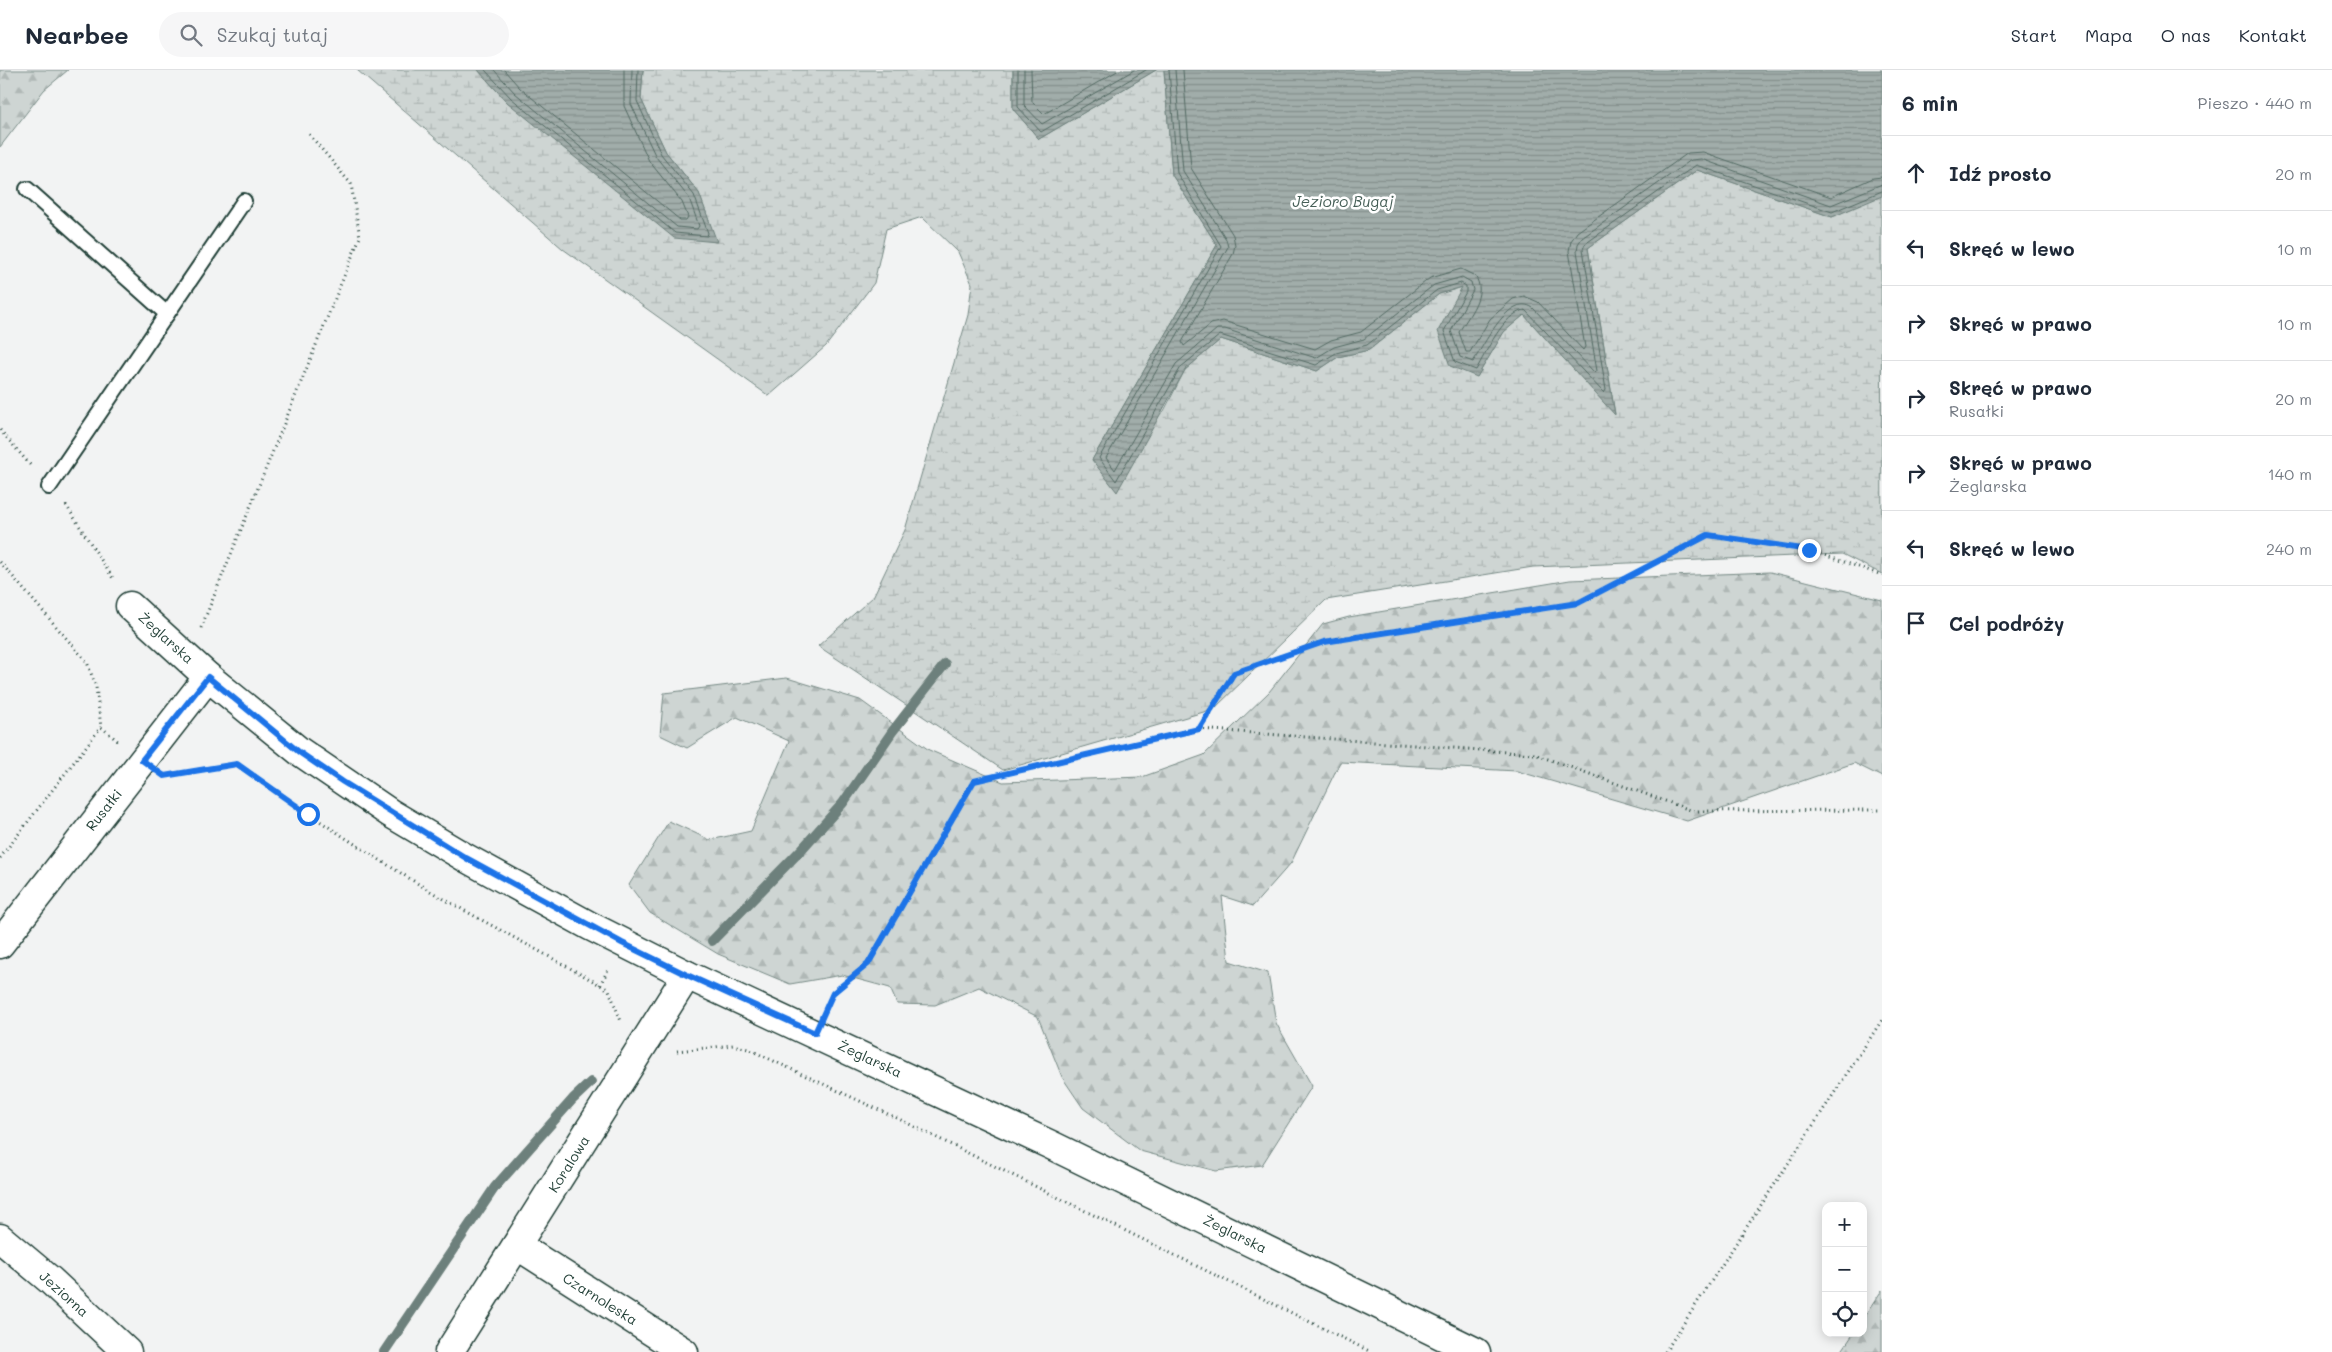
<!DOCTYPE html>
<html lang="pl">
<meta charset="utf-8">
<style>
:root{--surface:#fff;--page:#f6f6f7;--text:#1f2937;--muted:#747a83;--line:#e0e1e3}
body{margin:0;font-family:Mali,sans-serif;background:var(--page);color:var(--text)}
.controls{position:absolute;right:15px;bottom:15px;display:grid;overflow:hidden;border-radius:10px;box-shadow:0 2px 12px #0003}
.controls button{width:45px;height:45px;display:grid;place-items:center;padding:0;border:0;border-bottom:1px solid var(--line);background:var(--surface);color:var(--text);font:25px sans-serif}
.stop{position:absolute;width:15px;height:15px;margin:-11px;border:4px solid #1a73e8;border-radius:50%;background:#fff}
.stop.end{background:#1a73e8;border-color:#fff;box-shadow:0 1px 5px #0008}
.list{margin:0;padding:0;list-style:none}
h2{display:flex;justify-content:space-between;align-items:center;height:65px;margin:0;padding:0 20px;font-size:21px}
h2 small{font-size:16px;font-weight:400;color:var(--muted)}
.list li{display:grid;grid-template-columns:32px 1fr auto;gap:15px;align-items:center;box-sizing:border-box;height:75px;padding:0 20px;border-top:1px solid var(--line)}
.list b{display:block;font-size:19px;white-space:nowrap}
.list p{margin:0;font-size:16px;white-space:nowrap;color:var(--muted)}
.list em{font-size:16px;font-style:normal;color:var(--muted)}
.icon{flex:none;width:28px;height:28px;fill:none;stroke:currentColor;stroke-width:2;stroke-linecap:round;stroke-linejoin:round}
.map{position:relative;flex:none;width:1882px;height:1282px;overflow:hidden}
header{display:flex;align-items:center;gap:30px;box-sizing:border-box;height:70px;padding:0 25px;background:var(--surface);border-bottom:1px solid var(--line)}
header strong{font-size:24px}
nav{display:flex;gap:28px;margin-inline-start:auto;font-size:18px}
.search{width:350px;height:45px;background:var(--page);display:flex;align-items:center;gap:12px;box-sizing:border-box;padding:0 18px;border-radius:28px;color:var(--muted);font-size:19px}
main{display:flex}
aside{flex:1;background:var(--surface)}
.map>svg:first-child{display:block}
.forest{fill:url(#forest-firs);stroke:#768984}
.wetland{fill:url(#wetland-marsh);stroke:#768984}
.water{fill:url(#water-rules);stroke:#6d807b}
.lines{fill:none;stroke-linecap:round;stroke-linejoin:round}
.shore{stroke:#536a63;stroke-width:1}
.stream{stroke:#6d807b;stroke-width:10}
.lane-casing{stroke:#1f3d34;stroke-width:18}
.street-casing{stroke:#1f3d34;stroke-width:31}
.secondary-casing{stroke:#1f3d34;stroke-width:31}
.path{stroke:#1f3d34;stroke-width:3;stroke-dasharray:1 4;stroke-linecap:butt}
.lane{stroke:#fff;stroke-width:14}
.street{stroke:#fff;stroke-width:28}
.secondary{stroke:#fff;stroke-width:28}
.route{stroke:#1a73e8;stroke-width:6}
.labels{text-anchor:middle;stroke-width:5;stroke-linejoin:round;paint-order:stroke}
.street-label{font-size:14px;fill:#1f3d34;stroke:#fff}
.water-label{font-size:15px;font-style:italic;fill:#465f57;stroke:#fff}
</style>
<header>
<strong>Nearbee</strong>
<div class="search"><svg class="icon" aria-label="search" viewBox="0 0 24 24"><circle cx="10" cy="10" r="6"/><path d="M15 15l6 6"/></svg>Szukaj tutaj</div>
<nav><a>Start</a><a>Mapa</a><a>O nas</a><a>Kontakt</a></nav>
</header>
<main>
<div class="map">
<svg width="1882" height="1282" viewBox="0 0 1882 1282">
<defs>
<pattern id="forest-firs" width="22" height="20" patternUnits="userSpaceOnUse" patternTransform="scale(1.25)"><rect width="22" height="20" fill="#ced5d3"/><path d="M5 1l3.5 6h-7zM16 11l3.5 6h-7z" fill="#b0b8b6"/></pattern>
<pattern id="wetland-marsh" width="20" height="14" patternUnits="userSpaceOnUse" patternTransform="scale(1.25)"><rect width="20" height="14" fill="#ced5d3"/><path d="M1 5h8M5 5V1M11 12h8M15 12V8" fill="none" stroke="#b0b8b6"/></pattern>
<pattern id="water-rules" width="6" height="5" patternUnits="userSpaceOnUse" patternTransform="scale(1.25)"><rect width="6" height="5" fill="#a1adaa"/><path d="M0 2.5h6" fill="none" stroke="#838e8b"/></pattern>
</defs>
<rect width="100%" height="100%" fill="#f2f3f3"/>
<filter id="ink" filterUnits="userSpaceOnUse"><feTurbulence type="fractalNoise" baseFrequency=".02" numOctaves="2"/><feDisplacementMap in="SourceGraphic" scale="10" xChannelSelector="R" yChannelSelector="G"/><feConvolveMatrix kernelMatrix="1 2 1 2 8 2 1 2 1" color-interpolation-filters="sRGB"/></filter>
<g filter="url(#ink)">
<g class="forest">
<path d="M 0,0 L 68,0 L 44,20 L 0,77 Z"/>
<path d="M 1770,502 L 1882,530 L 1882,707 L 1854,693 L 1687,751 L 1517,701 L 1340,692 L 1291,793 L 1253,836 L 1222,826 L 1229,891 L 1268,903 L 1276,953 L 1312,1016 L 1262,1095 L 1216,1101 L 1140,1081 L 1083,1038 L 1062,1007 L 1038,947 L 979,917 L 935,935 L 897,934 L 890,918 L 842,905 L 790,914 L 718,884 L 650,843 L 629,815 L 669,751 L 710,770 L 751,761 L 789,671 L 737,647 L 687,678 L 660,665 L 664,623 L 787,608 L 860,630 L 929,680 L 1003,712 L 1142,707 L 1204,685 L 1269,622 L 1323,554 L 1349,547 L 1570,510 Z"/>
<path d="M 1882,1220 L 1882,1282 L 1841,1282 L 1854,1263 L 1863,1263 L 1863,1249 Z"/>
</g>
<path class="wetland" d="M 357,0 L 478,0 L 507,32 L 716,172 L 699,123 L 666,82 L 641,29 L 643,0 L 1013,0 L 1013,39 L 1039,69 L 1156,0 L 1164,0 L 1172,105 L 1217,175 L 1092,390 L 1164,341 L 1185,300 L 1221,269 L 1317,301 L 1338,287 L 1369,280 L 1439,224 L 1463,217 L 1477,307 L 1504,261 L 1524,245 L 1615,344 L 1588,178 L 1697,100 L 1832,147 L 1881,125 L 1882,504 L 1842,484 L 1533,497 L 1326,530 L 1214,639 L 1003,700 L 818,576 L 873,527 L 905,460 L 968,245 L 972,214 L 958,182 L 922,147 L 886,159 L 874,213 L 826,276 L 769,326 L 563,179 Z"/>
<g class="water">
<path d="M 478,0 L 643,0 L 641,29 L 666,82 L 699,123 L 717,172 L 674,168 L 507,32 Z"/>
<path d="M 1013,0 L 1156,0 L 1039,69 L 1013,39 Z"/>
<path d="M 1164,0 L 1882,0 L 1882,126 L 1832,147 L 1697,100 L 1588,178 L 1615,345 L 1524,245 L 1504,262 L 1477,307 L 1450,296 L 1438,261 L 1462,217 L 1439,224 L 1369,280 L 1338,287 L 1317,301 L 1221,269 L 1185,300 L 1117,422 L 1092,390 L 1217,175 L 1172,105 Z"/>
</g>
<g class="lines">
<g class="shore">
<path d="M 485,0 L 511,28 L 675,163 L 707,166 L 708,163 L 694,125 L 661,84 L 637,31 L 638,0"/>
<path d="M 494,0 L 515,23 L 677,157 L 697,159 L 699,156 L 689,128 L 656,87 L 631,34 L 632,0"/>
<path d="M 504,0 L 520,18 L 680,150 L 686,150 L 688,147 L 682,132 L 649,91 L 624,36 L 624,0"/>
<path d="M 1018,0 L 1018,37 L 1041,62 L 1146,0"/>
<path d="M 1024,0 L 1024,35 L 1042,54 L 1134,0"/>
<path d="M 1031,0 L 1032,32 L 1044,44 L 1119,0"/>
<path d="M 1169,0 L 1177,103 L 1221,176 L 1099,388 L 1116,411 L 1181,297 L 1220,265 L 1316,295 L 1336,283 L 1367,275 L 1437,220 L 1461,213 L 1466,216 L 1466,222 L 1444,261 L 1455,292 L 1476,300 C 1486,283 1503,243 1525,240 L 1604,323 L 1606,320 L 1583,179 L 1585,174 L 1696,95 L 1832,142 L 1882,121"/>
<path d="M 1175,0 L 1183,101 L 1226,169 L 1228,177 L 1106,388 L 1115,400 L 1176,294 L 1217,259 L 1225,259 L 1316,288 L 1334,277 L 1364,269 L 1434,215 L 1462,207 L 1471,212 L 1473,220 L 1451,261 L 1460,287 L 1473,292 C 1483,277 1509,221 1533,238 L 1595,303 L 1597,301 L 1577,181 L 1578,174 L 1582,168 L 1691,90 L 1701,89 L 1831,135 L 1882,114"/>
<path d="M 1183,0 L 1191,98 L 1233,165 L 1235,175 L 1233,184 L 1182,272 L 1184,276 L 1211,254 L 1223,251 L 1315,279 L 1331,270 L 1361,262 L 1430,208 L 1461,199 L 1475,206 C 1488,224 1468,246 1459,262 L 1466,282 L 1470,282 L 1490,249 L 1513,229 L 1524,226 L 1538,232 L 1583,280 L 1585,277 L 1569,181 L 1571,171 L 1577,162 L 1688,83 L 1703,82 L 1831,127 L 1873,108 L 1882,107"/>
</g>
<g class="stream">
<path d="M 712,871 L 801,780 L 843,733 L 892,662 L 945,594"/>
<path d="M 384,1282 L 495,1117 L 573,1029 L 591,1012"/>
</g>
<defs>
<g id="lane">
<path d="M 27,119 L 167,244"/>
<path d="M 49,417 L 244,131"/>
</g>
<g id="street">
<path d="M 130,536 L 208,607 L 299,681 L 390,743 L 466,788 L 590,856 L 687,905 L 1051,1075 L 1476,1282"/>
<path d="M 0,874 L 208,607"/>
<path d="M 518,1176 L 684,1282"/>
<path d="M 449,1282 L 687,905"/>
</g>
<path id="secondary" d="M 0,1168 L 50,1210 L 127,1282"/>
</defs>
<use href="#lane" class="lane-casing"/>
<use href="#street" class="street-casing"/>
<use href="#secondary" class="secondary-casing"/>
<g class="path">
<path d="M 0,360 L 32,397"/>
<path d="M 66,435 L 114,510"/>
<path d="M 0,492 L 87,592 L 96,617 L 101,657 L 119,672"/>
<path d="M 201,558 L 360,167 L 351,114 L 309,64"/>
<path d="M 1199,659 L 1534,684 L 1693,741 L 1882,740"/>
<path d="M 174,704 L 237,694 C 300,739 364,781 430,821 C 489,855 550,886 609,920 L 621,951"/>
<path d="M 0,788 L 101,657"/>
<path d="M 600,915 L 608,900"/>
<path d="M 827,935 L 833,923 L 868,894 L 974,711 L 1199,659 L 1235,603 L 1324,571 L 1578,533 L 1708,465 L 1809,480 L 1882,505"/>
<path d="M 677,981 L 733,975 L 748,979 L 903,1051 L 1371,1282"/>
<path d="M 1665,1282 L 1882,950"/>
</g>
<use href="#lane" class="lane"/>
<use href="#street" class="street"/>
<use href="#secondary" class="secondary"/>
</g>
</g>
<g class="lines" filter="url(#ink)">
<path class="route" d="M 308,744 L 237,694 L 164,706 L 142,690 L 208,607 L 299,682 L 343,712 L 466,788 L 622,873 L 687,905 L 815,963 L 833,923 L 868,894 L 974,711 L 1199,659 L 1234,603 L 1324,572 L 1578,533 L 1708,465 L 1809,480"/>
</g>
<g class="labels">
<g class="street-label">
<text transform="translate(166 568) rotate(42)" y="5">Żeglarska</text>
<text transform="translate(104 740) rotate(-52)" y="5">Rusałki</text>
<text transform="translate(870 989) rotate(25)" y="5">Żeglarska</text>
<text transform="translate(569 1094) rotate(-58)" y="5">Koralowa</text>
<text transform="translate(1235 1164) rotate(26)" y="5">Żeglarska</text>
<text transform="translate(64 1224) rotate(42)" y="5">Jeziorna</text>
<text transform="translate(600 1229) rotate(32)" y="5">Czarnoleska</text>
</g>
<g class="water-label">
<text x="1343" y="137">Jezioro Bugaj</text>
</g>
</g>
</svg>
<div class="controls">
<button>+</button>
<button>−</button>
<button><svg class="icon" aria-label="locate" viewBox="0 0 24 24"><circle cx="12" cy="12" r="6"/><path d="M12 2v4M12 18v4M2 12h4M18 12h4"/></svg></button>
</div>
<div class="stop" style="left:308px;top:744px"></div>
<div class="stop end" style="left:1809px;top:480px"></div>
</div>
<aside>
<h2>6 min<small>Pieszo · 440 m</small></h2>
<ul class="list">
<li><svg class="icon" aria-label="ahead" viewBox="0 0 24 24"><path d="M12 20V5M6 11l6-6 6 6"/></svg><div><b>Idź prosto</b></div><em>20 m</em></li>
<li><svg class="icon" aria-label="left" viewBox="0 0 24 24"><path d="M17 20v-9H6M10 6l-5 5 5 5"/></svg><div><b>Skręć w lewo</b></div><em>10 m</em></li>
<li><svg class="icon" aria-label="right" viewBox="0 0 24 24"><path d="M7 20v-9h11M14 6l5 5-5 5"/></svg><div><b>Skręć w prawo</b></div><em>10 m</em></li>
<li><svg class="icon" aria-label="right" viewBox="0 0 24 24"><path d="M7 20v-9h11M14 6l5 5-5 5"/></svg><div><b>Skręć w prawo</b><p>Rusałki</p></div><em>20 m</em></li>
<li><svg class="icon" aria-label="right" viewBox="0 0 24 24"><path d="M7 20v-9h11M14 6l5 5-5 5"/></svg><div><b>Skręć w prawo</b><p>Żeglarska</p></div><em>140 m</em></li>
<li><svg class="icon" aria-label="left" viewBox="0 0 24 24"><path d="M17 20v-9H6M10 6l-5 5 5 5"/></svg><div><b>Skręć w lewo</b></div><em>240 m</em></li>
<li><svg class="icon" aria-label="arrive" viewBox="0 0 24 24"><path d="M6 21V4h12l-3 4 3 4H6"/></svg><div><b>Cel podróży</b></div></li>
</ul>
</aside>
</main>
